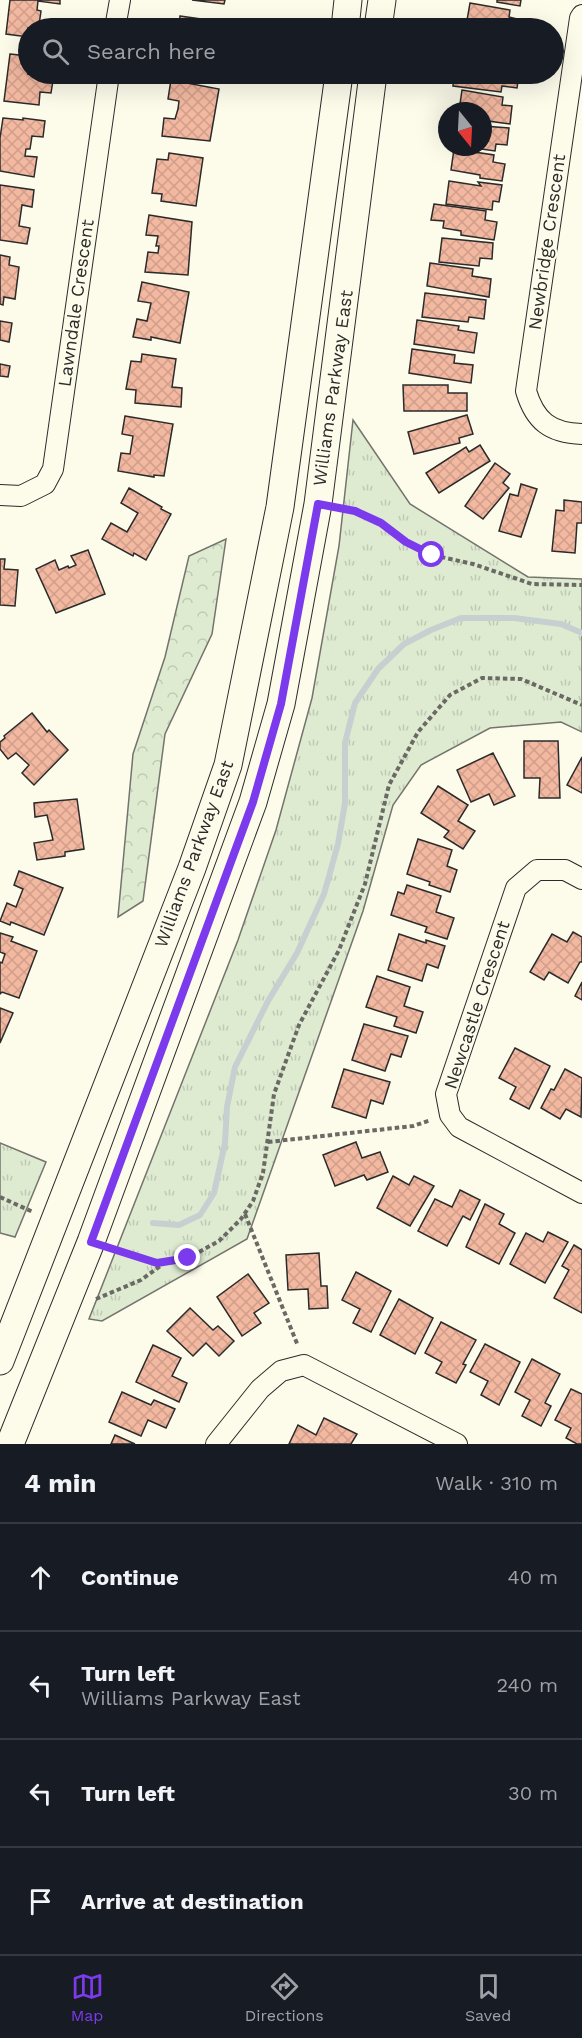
<!DOCTYPE html>
<meta charset="utf-8">
<style>
:root{--surface:#171b24;--page:#20242c;--text:#f1f3f6;--muted:#9ea1a6;--line:#363941;--accent:#7c3aed}
body{margin:0;font-family:"Work Sans",sans-serif;background:var(--page);color:var(--text)}
.compass{position:absolute;left:438px;top:102px;width:54px;height:54px;border-radius:50%;background:var(--surface);box-shadow:0 6px 24px #0002;rotate:162deg}
.stop{position:absolute;width:18px;height:18px;margin:-14px;border:4px solid #7c3aed;border-radius:50%;background:#fff}
.stop.end{background:#7c3aed;border-color:#fff;box-shadow:0 2px 6px #0008}
.list{margin:0;padding:0;list-style:none}
h2{display:flex;justify-content:space-between;align-items:center;height:78px;margin:0;padding:0 24px;font-size:26px}
h2 small{font-size:20px;font-weight:400;color:var(--muted)}
.list li{display:grid;grid-template-columns:39px 1fr auto;gap:18px;align-items:center;box-sizing:border-box;height:108px;padding:0 24px;border-top:2px solid var(--line)}
.list b{display:block;font-size:22px;white-space:nowrap}
.list p{margin:0;font-size:20px;white-space:nowrap;color:var(--muted)}
.list em{font-size:20px;font-style:normal;color:var(--muted)}
.icon{flex:none;width:33px;height:33px;fill:none;stroke:currentColor;stroke-width:2;stroke-linecap:round;stroke-linejoin:round}
.map{position:relative;flex:none;width:582px;height:1444px;overflow:hidden}
.search{position:absolute;background:var(--surface);box-shadow:0 6px 24px #0002;left:18px;right:18px;top:18px;height:66px;display:flex;align-items:center;gap:15px;box-sizing:border-box;padding:0 21px;border-radius:33px;color:var(--muted);font-size:22px}
.sheet{height:510px;background:var(--surface)}
nav{display:flex;justify-content:space-around;align-items:center;box-sizing:border-box;height:84px;border-top:2px solid var(--line);background:var(--surface);font-size:16px;color:var(--muted)}
nav a{display:grid;justify-items:center;gap:3px}
nav .on{color:var(--accent)}
.map>svg:first-child{display:block}
.forest{fill:url(#forest-crowns);stroke:#74746e;stroke-width:1.5}
.park{fill:url(#park-tufts);stroke:#74746e;stroke-width:1.5}
.lines{fill:none;stroke-linecap:round;stroke-linejoin:round}
.stream{stroke:#c7d0d0;stroke-width:6}
.building{fill:url(#building-cross-hatch);stroke:#2b2b2b;stroke-width:1.5}
.street-casing{stroke:#2b2b2b;stroke-width:22}
.secondary-casing{stroke:#2b2b2b;stroke-width:29}
.path{stroke:#6a6964;stroke-width:4;stroke-dasharray:4.5 3;stroke-linecap:butt}
.street{stroke:#fdfbea;stroke-width:20}
.secondary{stroke:#fdfbea;stroke-width:27}
.route{stroke:#7c3aed;stroke-width:8}
.labels{text-anchor:middle;stroke-width:4.5;stroke-linejoin:round;paint-order:stroke}
.street-label{font-size:18px;fill:#2b2b2b;stroke:#fdfbea}
</style>
<div class="map">
<svg width="582" height="1444" viewBox="0 0 582 1444">
<defs>
<pattern id="forest-crowns" width="20" height="18" patternUnits="userSpaceOnUse" patternTransform="scale(1.5)"><rect width="20" height="18" fill="#deebd1"/><path d="M2 6a3 3 0 1 1 6 0M12 15a3 3 0 1 1 6 0" fill="none" stroke="#bfcab4"/></pattern>
<pattern id="park-tufts" width="24" height="20" patternUnits="userSpaceOnUse" patternTransform="scale(1.5)"><rect width="24" height="20" fill="#deebd1"/><path d="M3 7l-1-3M5 7V3M7 7l1-3M15 17l-1-3M17 17v-4M19 17l1-3" fill="none" stroke="#bfcab4"/></pattern>
<pattern id="building-cross-hatch" width="8" height="8" patternUnits="userSpaceOnUse" patternTransform="scale(1.5)"><rect width="8" height="8" fill="#f2b8a0"/><path d="M0 0l8 8M0 8l8-8" fill="none" stroke="#d09e8a"/></pattern>
</defs>
<rect width="100%" height="100%" fill="#fdfbea"/>
<path class="forest" d="M 226,539 L 212,634 L 165,734 L 143,901 L 118,917 L 133,754 L 165,657 L 189,556 Z"/>
<g class="park">
<path d="M 353,420 L 410,504 L 528,577 L 582,579 L 582,732 L 561,722 L 490,728 L 421,765 L 393,805 L 363,911 L 247,1239 L 102,1321 L 89,1319 L 238,940 L 276,830 L 312,698 L 339,546 Z"/>
<path d="M 0,1143 L 46,1162 L 15,1237 L 0,1233 Z"/>
</g>
<g class="lines">
<path class="stream" d="M 153,1223 L 179,1225 L 200,1215 L 214,1193 L 225,1143 L 227,1107 L 235,1067 L 268,1001 L 297,953 L 324,894 L 338,844 L 345,803 L 345,743 L 355,703 L 378,669 L 404,644 L 431,630 L 461,618 L 514,618 L 561,624 L 582,633"/>
</g>
<g class="building">
<path d="M 10,0 L 60,0 L 60,4 L 38,1 L 37,10 L 41,11 L 39,25 L 38,25 L 37,28 L 28,28 L 28,37 L 6,34 Z"/>
<path d="M 192,0 L 225,0 L 224,4 Z"/>
<path d="M 497,0 L 521,0 L 520,6 L 497,2 Z"/>
<path d="M 470,3 L 510,10 L 509,17 L 521,20 L 519,28 L 480,28 L 466,26 Z"/>
<path d="M 180,16 L 229,23 L 228,28 L 179,28 Z"/>
<path d="M 10,54 L 28,56 L 28,74 L 54,74 L 51,93 L 40,92 L 39,105 L 4,101 Z"/>
<path d="M 454,74 L 519,74 L 517,88 L 502,86 L 501,92 L 453,86 Z"/>
<path d="M 171,80 L 219,89 L 210,141 L 162,136 L 164,118 L 175,119 L 178,109 L 179,101 L 168,99 Z"/>
<path d="M 462,90 L 503,97 L 502,105 L 512,106 L 510,124 L 488,121 L 488,118 L 483,117 L 483,111 L 459,111 Z"/>
<path d="M 3,118 L 23,120 L 23,118 L 45,121 L 43,137 L 32,136 L 30,149 L 26,149 L 25,156 L 37,157 L 34,177 L 0,171 L 0,138 Z"/>
<path d="M 483,126 L 509,128 L 507,145 L 496,144 L 495,151 L 467,147 L 483,147 Z"/>
<path d="M 454,149 L 494,155 L 493,162 L 505,164 L 502,181 L 480,178 L 480,175 L 451,170 Z"/>
<path d="M 169,153 L 203,158 L 196,206 L 161,201 L 162,194 L 152,193 L 157,159 L 168,160 Z"/>
<path d="M 449,181 L 481,186 L 478,182 L 502,185 L 499,202 L 493,201 L 492,210 L 446,204 Z"/>
<path d="M 0,185 L 34,190 L 32,207 L 22,205 L 19,226 L 30,228 L 27,244 L 0,240 Z"/>
<path d="M 434,204 L 486,211 L 485,220 L 497,222 L 494,240 L 461,235 L 461,231 L 443,228 L 444,221 L 431,220 Z"/>
<path d="M 149,215 L 192,222 L 188,275 L 145,272 L 148,252 L 158,253 L 159,246 L 156,246 L 158,236 L 146,235 Z"/>
<path d="M 442,238 L 493,243 L 492,259 L 480,258 L 479,266 L 439,262 Z"/>
<path d="M 0,255 L 10,257 L 9,265 L 19,267 L 15,299 L 4,297 L 3,305 L 0,304 Z"/>
<path d="M 430,263 L 473,269 L 472,276 L 491,279 L 489,297 L 427,286 Z"/>
<path d="M 142,282 L 189,292 L 180,343 L 151,337 L 151,340 L 133,337 L 137,319 L 147,321 L 151,303 L 138,301 Z"/>
<path d="M 425,293 L 486,300 L 484,319 L 469,317 L 468,322 L 422,317 Z"/>
<path d="M 417,320 L 459,326 L 458,330 L 477,333 L 474,353 L 414,344 Z"/>
<path d="M 0,321 L 12,323 L 9,342 L 0,340 Z"/>
<path d="M 412,349 L 455,355 L 454,363 L 473,365 L 471,383 L 409,373 Z"/>
<path d="M 142,354 L 176,359 L 172,387 L 182,388 L 181,407 L 135,403 L 136,390 L 126,389 L 131,361 L 141,362 Z"/>
<path d="M 0,364 L 10,366 L 8,377 L 0,376 Z"/>
<path d="M 403,385 L 448,385 L 448,393 L 467,393 L 467,411 L 404,411 Z"/>
<path d="M 467,415 L 473,434 L 459,438 L 460,443 L 414,454 L 408,432 Z"/>
<path d="M 125,416 L 173,424 L 164,476 L 154,475 L 154,477 L 118,471 L 121,453 L 130,454 L 133,436 L 122,434 Z"/>
<path d="M 480,445 L 490,461 L 439,493 L 426,473 L 466,447 L 469,452 Z"/>
<path d="M 495,463 L 510,474 L 503,483 L 509,488 L 483,519 L 465,506 Z"/>
<path d="M 521,484 L 537,489 L 521,537 L 499,531 L 510,494 L 518,496 Z"/>
<path d="M 129,488 L 162,507 L 161,509 L 171,514 L 146,560 L 134,553 L 133,556 L 102,539 L 111,523 L 127,532 L 138,513 L 121,503 Z"/>
<path d="M 564,500 L 582,502 L 582,523 L 577,523 L 575,553 L 552,551 L 556,510 L 564,511 Z"/>
<path d="M 88,550 L 105,594 L 56,613 L 36,569 L 55,560 L 59,570 L 68,566 L 69,568 L 76,565 L 71,556 Z"/>
<path d="M 0,559 L 5,559 L 4,569 L 18,570 L 15,606 L 0,605 Z"/>
<path d="M 32,713 L 47,732 L 49,730 L 68,750 L 34,785 L 22,773 L 29,765 L 16,753 L 8,759 L 0,749 L 0,742 L 5,738 L 4,736 Z"/>
<path d="M 524,741 L 558,741 L 560,798 L 539,798 L 540,778 L 524,778 Z"/>
<path d="M 493,753 L 515,796 L 494,805 L 489,794 L 471,802 L 457,770 Z"/>
<path d="M 582,757 L 582,793 L 567,785 Z"/>
<path d="M 438,786 L 468,805 L 458,821 L 475,831 L 463,849 L 444,837 L 449,831 L 421,813 Z"/>
<path d="M 77,799 L 84,849 L 65,852 L 65,856 L 37,860 L 34,843 L 53,840 L 47,815 L 35,817 L 34,803 Z"/>
<path d="M 418,839 L 452,850 L 447,866 L 457,870 L 450,892 L 429,885 L 430,882 L 407,874 Z"/>
<path d="M 19,871 L 63,888 L 44,935 L 11,922 L 10,925 L 0,921 L 7,903 L 16,907 L 23,889 L 14,885 Z"/>
<path d="M 407,885 L 441,896 L 436,912 L 454,918 L 447,939 L 425,932 L 427,927 L 391,915 L 398,892 L 404,894 Z"/>
<path d="M 573,932 L 582,937 L 582,962 L 580,962 L 568,983 L 549,972 L 544,980 L 530,972 L 552,934 L 567,942 Z"/>
<path d="M 0,933 L 13,937 L 11,941 L 37,951 L 19,998 L 2,992 L 0,994 L 0,962 L 2,963 L 5,954 L 0,952 Z"/>
<path d="M 399,934 L 426,943 L 426,940 L 445,946 L 438,968 L 427,964 L 422,981 L 388,970 Z"/>
<path d="M 377,976 L 410,987 L 404,1006 L 423,1012 L 416,1033 L 394,1026 L 397,1017 L 366,1007 Z"/>
<path d="M 582,982 L 582,1000 L 575,996 Z"/>
<path d="M 0,1008 L 13,1013 L 0,1043 Z"/>
<path d="M 364,1024 L 408,1036 L 401,1057 L 391,1054 L 385,1071 L 352,1060 Z"/>
<path d="M 515,1048 L 550,1066 L 529,1109 L 510,1099 L 516,1087 L 499,1078 Z"/>
<path d="M 344,1069 L 390,1082 L 383,1104 L 371,1100 L 366,1118 L 332,1107 Z"/>
<path d="M 565,1069 L 582,1078 L 581,1117 L 566,1109 L 560,1119 L 541,1108 L 551,1089 L 554,1090 Z"/>
<path d="M 356,1142 L 362,1158 L 380,1152 L 388,1172 L 367,1180 L 364,1175 L 335,1186 L 323,1155 Z"/>
<path d="M 393,1176 L 409,1185 L 414,1176 L 434,1186 L 410,1226 L 377,1208 Z"/>
<path d="M 460,1190 L 480,1200 L 470,1220 L 463,1216 L 447,1246 L 418,1231 L 435,1199 L 452,1207 Z"/>
<path d="M 485,1204 L 504,1214 L 499,1224 L 515,1233 L 499,1264 L 466,1247 Z"/>
<path d="M 548,1232 L 568,1242 L 545,1283 L 510,1264 L 526,1233 L 543,1242 Z"/>
<path d="M 574,1245 L 582,1250 L 582,1313 L 554,1298 L 569,1270 L 562,1266 Z"/>
<path d="M 319,1253 L 321,1286 L 327,1286 L 328,1308 L 309,1309 L 308,1289 L 288,1290 L 286,1255 Z"/>
<path d="M 356,1272 L 391,1291 L 371,1332 L 353,1323 L 360,1309 L 342,1300 Z"/>
<path d="M 248,1274 L 269,1303 L 254,1313 L 261,1323 L 242,1336 L 217,1297 Z"/>
<path d="M 399,1299 L 433,1318 L 415,1354 L 380,1335 Z"/>
<path d="M 190,1308 L 213,1330 L 218,1326 L 234,1341 L 219,1356 L 206,1343 L 193,1356 L 167,1331 Z"/>
<path d="M 441,1322 L 476,1340 L 463,1364 L 466,1365 L 456,1383 L 436,1373 L 442,1362 L 425,1353 Z"/>
<path d="M 485,1344 L 520,1362 L 499,1405 L 481,1395 L 488,1381 L 470,1372 Z"/>
<path d="M 153,1345 L 181,1358 L 172,1376 L 187,1383 L 179,1402 L 136,1382 Z"/>
<path d="M 532,1359 L 560,1374 L 545,1403 L 551,1406 L 541,1426 L 522,1416 L 530,1400 L 515,1392 Z"/>
<path d="M 571,1389 L 582,1394 L 582,1444 L 577,1444 L 566,1438 L 571,1428 L 555,1420 Z"/>
<path d="M 122,1392 L 151,1405 L 154,1400 L 175,1409 L 166,1428 L 148,1420 L 141,1436 L 109,1422 Z"/>
<path d="M 324,1418 L 357,1434 L 351,1444 L 289,1444 L 298,1425 L 316,1435 Z"/>
<path d="M 115,1435 L 135,1444 L 111,1444 Z"/>
</g>
<g class="lines">
<defs>
<g id="street">
<path d="M 582,15 L 580,18 L 526,391 C 535,421 550,433 582,434"/>
<path d="M 115,28 L 120,0"/>
<path d="M 0,495 L 21,496 L 45,484 L 53,469 L 109,74"/>
<path d="M 582,879 L 565,870 L 537,870 L 516,888 L 446,1094 L 450,1115 L 459,1127 L 582,1193"/>
<path d="M 216,1444 L 260,1389 L 281,1371 L 304,1365 L 457,1444"/>
</g>
<g id="secondary">
<path d="M 345,28 L 348,0"/>
<path d="M 378,28 L 382,0"/>
<path d="M 0,1361 L 192,868 L 228,765 L 280,507 L 339,74"/>
<path d="M 10,1444 L 91,1242 L 253,802 L 281,704 L 318,504 L 373,74"/>
</g>
</defs>
<use href="#street" class="street-casing"/>
<use href="#secondary" class="secondary-casing"/>
<g class="path">
<path d="M 341,508 L 355,511 L 381,523 L 406,542 L 432,555 L 473,564 L 532,584 L 582,585"/>
<path d="M 268,1142 L 413,1126 L 431,1120"/>
<path d="M 0,1197 L 33,1212"/>
<path d="M 245,1214 L 298,1346"/>
<path d="M 113,1250 L 157,1263 L 188,1258 L 219,1241 L 241,1219 L 253,1201 L 263,1173 L 274,1094 L 299,1025 L 339,950 L 365,884 L 389,785 L 418,732 L 450,695 L 482,678 L 521,679 L 582,705"/>
<path d="M 96,1299 L 141,1280 L 166,1262"/>
</g>
<use href="#street" class="street"/>
<use href="#secondary" class="secondary"/>
</g>
<g class="lines">
<path class="route" d="M 188,1258 L 157,1263 L 91,1242 L 253,802 L 281,704 L 318,504 L 355,511 L 381,523 L 406,542 L 432,555"/>
</g>
<g class="labels">
<g class="street-label">
<text transform="translate(547 242) rotate(-82)" y="6">Newbridge Crescent</text>
<text transform="translate(76 303) rotate(-82)" y="6">Lawndale Crescent</text>
<text transform="translate(333 388) rotate(-82)" y="6">Williams Parkway East</text>
<text transform="translate(194 854) rotate(-70)" y="6">Williams Parkway East</text>
<text transform="translate(477 1005) rotate(-72)" y="6">Newcastle Crescent</text>
</g>
</g>
</svg>
<svg class="compass" viewBox="-18 -18 36 36"><path d="M0-13l5 13h-10z" fill="#e53935"/><path d="M0 13l5-13h-10z" fill="#9ea1a6"/></svg>
<div class="stop" style="left:432px;top:555px"></div>
<div class="stop end" style="left:188px;top:1258px"></div>
<div class="search"><svg class="icon" aria-label="search" viewBox="0 0 24 24"><circle cx="10" cy="10" r="6"/><path d="M15 15l6 6"/></svg>Search here</div>
</div>
<section class="sheet">
<h2>4 min<small>Walk · 310 m</small></h2>
<ul class="list">
<li><svg class="icon" aria-label="ahead" viewBox="0 0 24 24"><path d="M12 20V5M6 11l6-6 6 6"/></svg><div><b>Continue</b></div><em>40 m</em></li>
<li><svg class="icon" aria-label="left" viewBox="0 0 24 24"><path d="M17 20v-9H6M10 6l-5 5 5 5"/></svg><div><b>Turn left</b><p>Williams Parkway East</p></div><em>240 m</em></li>
<li><svg class="icon" aria-label="left" viewBox="0 0 24 24"><path d="M17 20v-9H6M10 6l-5 5 5 5"/></svg><div><b>Turn left</b></div><em>30 m</em></li>
<li><svg class="icon" aria-label="arrive" viewBox="0 0 24 24"><path d="M6 21V4h12l-3 4 3 4H6"/></svg><div><b>Arrive at destination</b></div></li>
</ul>
</section>
<nav>
<a class="on"><svg class="icon" aria-label="map" viewBox="0 0 24 24"><path d="M3 6l6-2 6 2 6-2v14l-6 2-6-2-6 2zM9 4v14M15 6v14"/></svg>Map</a>
<a><svg class="icon" aria-label="directions" viewBox="0 0 24 24"><path d="M12 3l9 9-9 9-9-9zM9 14v-3h6M13 9l2 2-2 2"/></svg>Directions</a>
<a><svg class="icon" aria-label="saved" viewBox="0 0 24 24"><path d="M7 4h10v16l-5-4-5 4z"/></svg>Saved</a>
</nav>
